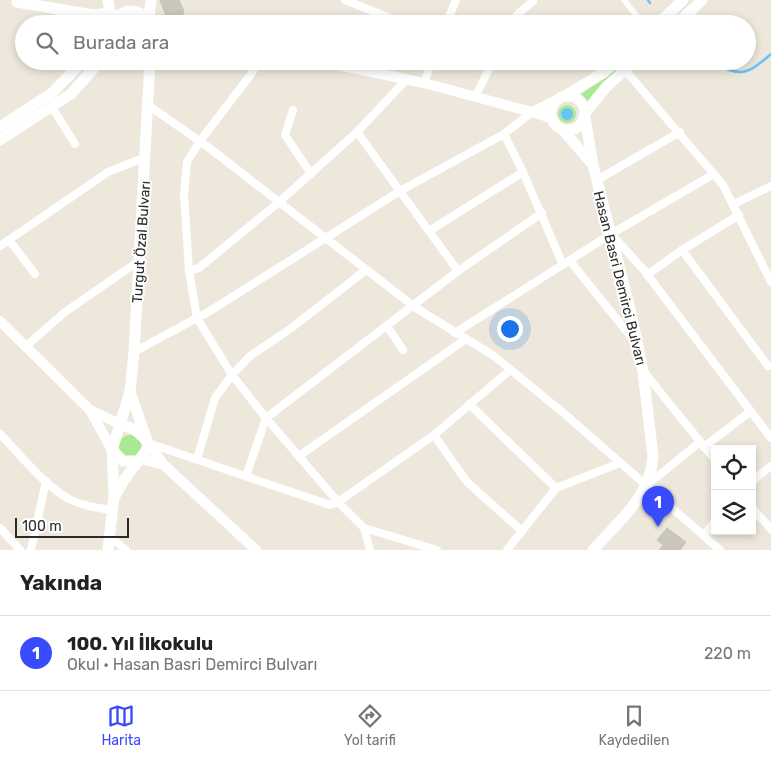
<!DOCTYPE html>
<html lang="tr">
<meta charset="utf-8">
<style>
:root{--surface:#fff;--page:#f6f6f6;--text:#222;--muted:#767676;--line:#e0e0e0;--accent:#394bff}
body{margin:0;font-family:Rubik,sans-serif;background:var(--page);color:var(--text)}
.controls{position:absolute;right:15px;bottom:15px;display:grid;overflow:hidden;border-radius:0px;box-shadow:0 2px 8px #0003}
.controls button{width:45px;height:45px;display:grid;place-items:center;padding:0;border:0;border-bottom:1px solid var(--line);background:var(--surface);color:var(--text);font:25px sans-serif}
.scale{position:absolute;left:15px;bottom:12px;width:114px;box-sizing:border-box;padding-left:5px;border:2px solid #2b2b2b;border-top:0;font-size:14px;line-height:18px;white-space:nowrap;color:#2b2b2b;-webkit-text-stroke:4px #fff;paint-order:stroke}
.you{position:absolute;left:509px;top:328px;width:18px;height:18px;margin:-12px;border:4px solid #fff;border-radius:50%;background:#1a73e8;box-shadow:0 0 0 8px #1a73e833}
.badge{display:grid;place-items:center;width:32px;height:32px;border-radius:50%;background:var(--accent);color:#fff;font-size:16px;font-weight:700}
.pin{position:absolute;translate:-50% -41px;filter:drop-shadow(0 1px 2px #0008)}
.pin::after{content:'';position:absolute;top:26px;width:18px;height:15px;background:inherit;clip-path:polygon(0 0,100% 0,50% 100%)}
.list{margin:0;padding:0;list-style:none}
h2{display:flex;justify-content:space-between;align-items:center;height:65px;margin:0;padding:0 20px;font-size:21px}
h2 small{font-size:16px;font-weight:400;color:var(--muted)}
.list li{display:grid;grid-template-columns:32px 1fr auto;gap:15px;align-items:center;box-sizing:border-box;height:75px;padding:0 20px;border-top:1px solid var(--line)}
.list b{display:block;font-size:19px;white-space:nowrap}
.list p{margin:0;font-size:16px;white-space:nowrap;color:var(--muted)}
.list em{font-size:16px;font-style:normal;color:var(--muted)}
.icon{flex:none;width:28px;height:28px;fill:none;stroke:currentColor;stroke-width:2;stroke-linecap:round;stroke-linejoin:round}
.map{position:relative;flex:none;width:771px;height:550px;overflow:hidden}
.search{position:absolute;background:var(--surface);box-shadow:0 2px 8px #0003;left:15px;right:15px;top:15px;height:55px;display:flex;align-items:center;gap:12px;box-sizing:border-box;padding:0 18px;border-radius:28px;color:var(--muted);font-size:19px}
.sheet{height:140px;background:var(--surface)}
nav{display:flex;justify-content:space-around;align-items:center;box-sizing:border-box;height:70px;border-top:1px solid var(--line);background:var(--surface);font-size:14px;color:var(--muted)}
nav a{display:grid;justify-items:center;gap:2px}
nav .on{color:var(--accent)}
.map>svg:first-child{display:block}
.green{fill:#a9e994}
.water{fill:#67c4f9}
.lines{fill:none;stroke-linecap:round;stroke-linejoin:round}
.stream{stroke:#67c4f9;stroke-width:2.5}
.building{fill:#c9c6bb;stroke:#cac5b6}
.pedestrian{stroke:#fff;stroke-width:5.5}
.minor{stroke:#fff;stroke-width:8}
.tertiary{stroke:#fff;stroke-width:10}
.secondary{stroke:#fff;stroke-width:11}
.labels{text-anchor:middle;stroke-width:4;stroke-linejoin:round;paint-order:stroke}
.street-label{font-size:14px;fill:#2b2b2b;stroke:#fff}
</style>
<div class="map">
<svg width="771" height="550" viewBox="0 0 771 550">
<rect width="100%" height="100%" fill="#eee8dc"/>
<g class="green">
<path d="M 622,65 L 623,66 L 588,106 L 580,95 Z"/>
<circle cx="567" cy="114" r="9"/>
<circle cx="130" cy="446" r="11"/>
</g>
<circle class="water" cx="567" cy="114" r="6"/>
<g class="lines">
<g class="stream">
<path d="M 648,0 L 650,3"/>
<path d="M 711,61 C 740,78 747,75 771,54"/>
</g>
</g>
<g class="building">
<path d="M 160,0 L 179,0 L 184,11 L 181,23 L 168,21 Z"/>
<path d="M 667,528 L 686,542 L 680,550 L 659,550 L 663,545 L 657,540 Z"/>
</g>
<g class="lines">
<path class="pedestrian" d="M 624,0 L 639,19 L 640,24"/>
<g class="minor">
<path d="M 345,0 L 405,24"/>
<path d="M 446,24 L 456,0"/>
<path d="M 512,24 L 517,15 L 533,1"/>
<path d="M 258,61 L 252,73 L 200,141 L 187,162 L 184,194 L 189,271 L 197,318 L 232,375 L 266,418 L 338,502 L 364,528 L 437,550"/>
<path d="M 625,70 L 723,185 L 771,282"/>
<path d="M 424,83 L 432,61"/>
<path d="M 475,97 L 493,61"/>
<path d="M 148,105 L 208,147 L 416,308 L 494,356 L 567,416 L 720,550"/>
<path d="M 52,107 L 75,144"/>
<path d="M 293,110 L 285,135 L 311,174"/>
<path d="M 357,132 L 458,271"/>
<path d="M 504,134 L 523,172 L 563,265"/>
<path d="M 597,180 L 680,132"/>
<path d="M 734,204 L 771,186"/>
<path d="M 429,231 L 523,172"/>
<path d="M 612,235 L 643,269 L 771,438"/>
<path d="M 9,240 L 35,274"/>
<path d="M 0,246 L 108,172 L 146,157"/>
<path d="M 682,250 L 768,366"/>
<path d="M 570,261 L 636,343"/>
<path d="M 189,271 L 199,268 L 279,202 L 357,132 L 407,79"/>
<path d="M 647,275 L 682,250 L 739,215"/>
<path d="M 387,326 L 403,350"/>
<path d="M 455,333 L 611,234 L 714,174"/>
<path d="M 26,346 L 65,312 L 139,261"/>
<path d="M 134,352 L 210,311 L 400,191 L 504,134 L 532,112"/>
<path d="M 644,372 L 715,460"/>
<path d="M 469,404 L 556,488"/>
<path d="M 0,434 C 20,454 46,488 71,500 C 84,506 98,508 112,510"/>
<path d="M 434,435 L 467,482 L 522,531"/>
<path d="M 148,443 L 330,505 L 338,502 L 434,435 L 510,370"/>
<path d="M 704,447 L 751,411"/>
<path d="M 299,456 L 466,339"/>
<path d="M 197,459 L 215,398 L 232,375 L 250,356 L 290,329 L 366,270"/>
<path d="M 246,476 L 266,418 L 458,271 L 542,213"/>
<path d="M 752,481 L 771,466"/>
<path d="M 647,485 L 700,442"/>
<path d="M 752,508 L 771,529"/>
<path d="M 0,528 L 20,550"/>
<path d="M 364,528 L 370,550"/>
<path d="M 704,535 L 715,521"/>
<path d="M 109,536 L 126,550"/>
<path d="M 31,550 L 46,481"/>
<path d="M 507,550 L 556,488 L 620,463"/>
</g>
<g class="tertiary">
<path d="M 319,61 L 424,83 L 532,112"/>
<path d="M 551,118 L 532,112 L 559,99"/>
<path d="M 0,321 L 90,410 L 112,450"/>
<path d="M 90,410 L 120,424"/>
<path d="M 148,443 L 164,465 L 256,550"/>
<path d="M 142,459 L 164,465"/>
</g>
<g class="secondary">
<path d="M 108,0 L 110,13"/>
<path d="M 17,2 L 93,15 L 110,13 L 117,17"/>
<path d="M 114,22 C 123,7 141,7 148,24"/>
<path d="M 148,24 L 151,0"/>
<path d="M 658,24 L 683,0"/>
<path d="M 677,24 L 702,0"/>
<circle cx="568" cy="113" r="17"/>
<path d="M 565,96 L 603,73 L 617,61"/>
<path d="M 585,113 L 607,86 L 635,61"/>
<path d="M 0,127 L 52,93 L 83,61"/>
<path d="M 562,129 L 593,165 L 585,117"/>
<path d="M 0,140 L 71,94 L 100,61"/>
<path d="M 593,165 L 631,313 L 643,371 L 653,456 C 651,496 618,522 593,550"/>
<path d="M 120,424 L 134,429 L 145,439"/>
<path d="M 112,450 L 123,461 L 139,461"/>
<path d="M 115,496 L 124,480 L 148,448 L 148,443 L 130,392"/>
<path d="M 108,550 L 114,496 L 112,450 L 130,392 L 134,352 L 150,61"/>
</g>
</g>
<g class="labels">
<g class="street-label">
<text transform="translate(141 242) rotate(-86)" y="5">Turgut Özal Bulvarı</text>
<text transform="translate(620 278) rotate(76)" y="5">Hasan Basri Demirci Bulvarı</text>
</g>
</g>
</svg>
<div class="controls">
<button><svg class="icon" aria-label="locate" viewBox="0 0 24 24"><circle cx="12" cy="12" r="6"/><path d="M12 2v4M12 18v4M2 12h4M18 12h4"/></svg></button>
<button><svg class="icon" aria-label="layers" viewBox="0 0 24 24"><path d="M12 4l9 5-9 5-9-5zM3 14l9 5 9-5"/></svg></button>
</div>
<div class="scale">100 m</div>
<div class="you"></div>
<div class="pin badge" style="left:658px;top:527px">1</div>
<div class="search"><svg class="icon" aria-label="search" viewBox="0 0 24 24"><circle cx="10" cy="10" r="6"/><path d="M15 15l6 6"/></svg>Burada ara</div>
</div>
<section class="sheet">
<h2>Yakında<small></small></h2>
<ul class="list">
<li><span class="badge">1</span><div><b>100. Yıl İlkokulu</b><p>Okul · Hasan Basri Demirci Bulvarı</p></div><em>220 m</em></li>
</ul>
</section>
<nav>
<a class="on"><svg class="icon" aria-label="map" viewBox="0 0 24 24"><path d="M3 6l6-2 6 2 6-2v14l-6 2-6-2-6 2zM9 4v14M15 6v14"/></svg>Harita</a>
<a><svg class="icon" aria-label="directions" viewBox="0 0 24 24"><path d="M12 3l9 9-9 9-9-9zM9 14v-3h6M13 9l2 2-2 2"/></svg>Yol tarifi</a>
<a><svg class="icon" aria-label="saved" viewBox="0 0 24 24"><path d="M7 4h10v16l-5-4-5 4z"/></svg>Kaydedilen</a>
</nav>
